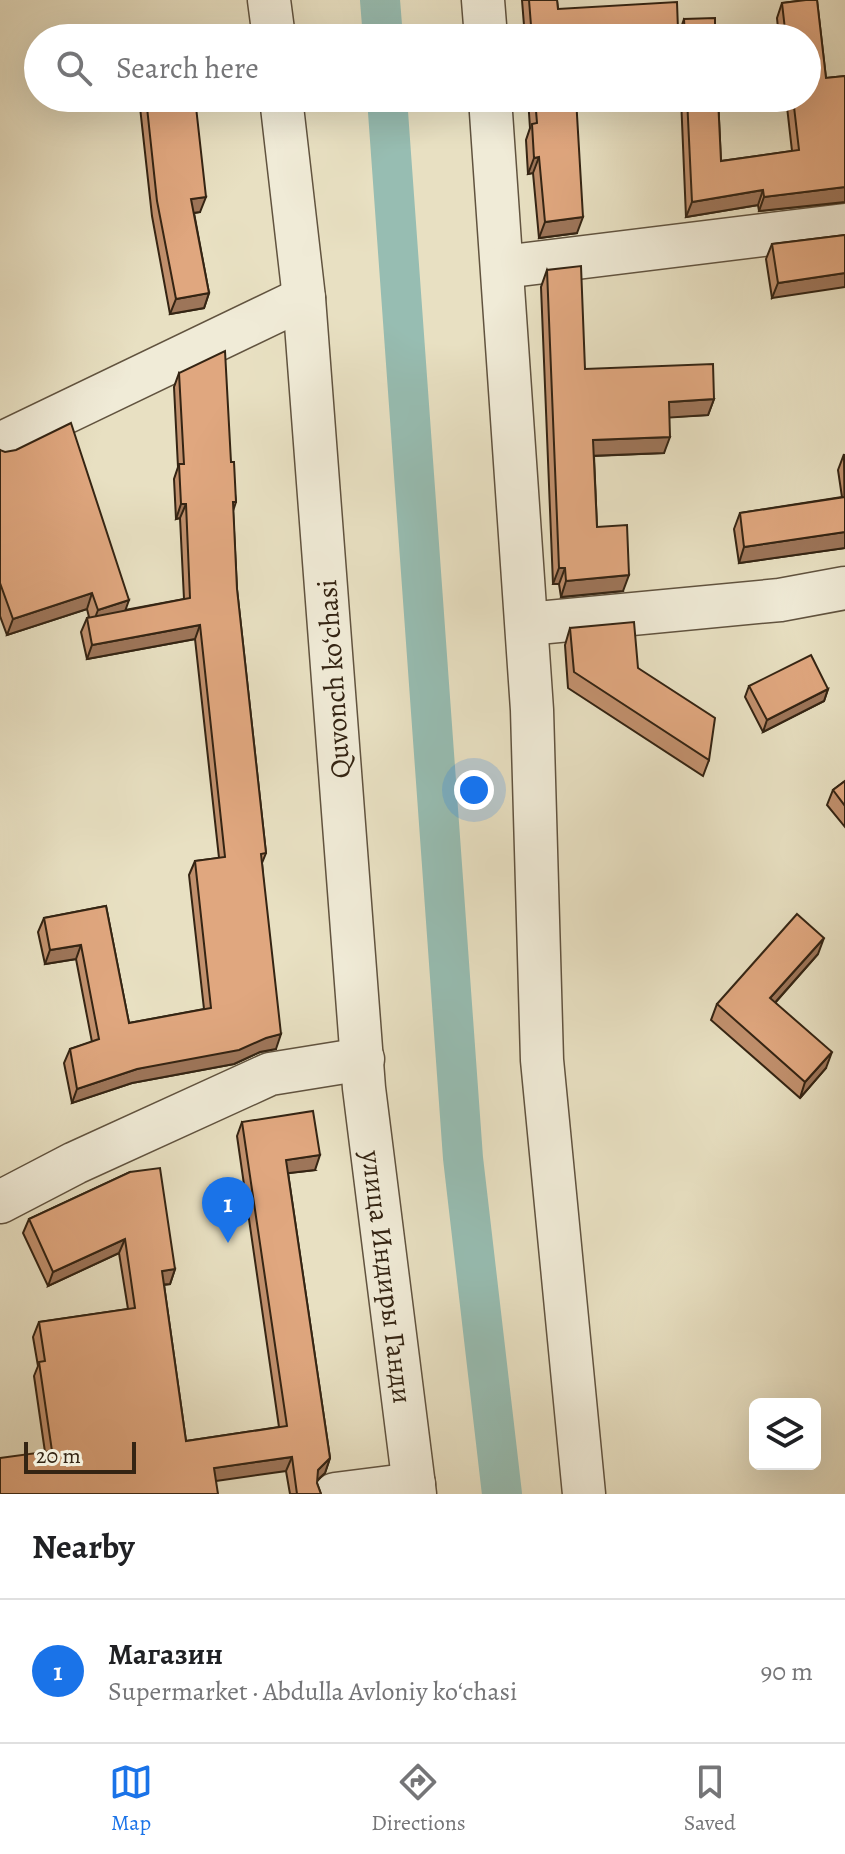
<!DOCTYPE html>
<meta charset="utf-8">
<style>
:root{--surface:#fff;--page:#f6f6f6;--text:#202124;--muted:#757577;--line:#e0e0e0;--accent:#1a73e8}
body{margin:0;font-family:Alegreya,serif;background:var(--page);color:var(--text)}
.controls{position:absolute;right:24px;bottom:24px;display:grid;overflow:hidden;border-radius:12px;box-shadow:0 8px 32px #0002}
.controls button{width:72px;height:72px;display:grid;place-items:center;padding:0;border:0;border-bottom:2px solid var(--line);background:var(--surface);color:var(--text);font:40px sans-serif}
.scale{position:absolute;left:24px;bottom:20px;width:112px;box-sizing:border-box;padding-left:8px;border:4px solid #342413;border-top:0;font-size:22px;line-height:28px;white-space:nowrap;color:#342413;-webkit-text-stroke:6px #f0ebd7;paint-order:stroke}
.you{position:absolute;left:474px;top:790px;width:28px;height:28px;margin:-20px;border:6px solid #fff;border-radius:50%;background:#1a73e8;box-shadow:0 0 0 12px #1a73e833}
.badge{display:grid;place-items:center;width:52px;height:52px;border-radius:50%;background:var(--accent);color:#fff;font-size:26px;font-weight:700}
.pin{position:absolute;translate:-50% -66px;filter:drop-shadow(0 2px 4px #0008)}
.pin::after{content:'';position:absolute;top:42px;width:28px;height:24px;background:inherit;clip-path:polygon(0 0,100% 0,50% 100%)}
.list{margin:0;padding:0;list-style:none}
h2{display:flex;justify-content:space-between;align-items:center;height:104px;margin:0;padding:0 32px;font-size:34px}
h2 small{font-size:26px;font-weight:400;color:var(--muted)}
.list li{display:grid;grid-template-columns:52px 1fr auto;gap:24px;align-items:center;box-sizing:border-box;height:144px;padding:0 32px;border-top:2px solid var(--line)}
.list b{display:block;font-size:30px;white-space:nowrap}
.list p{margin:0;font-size:26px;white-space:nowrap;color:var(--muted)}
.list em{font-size:26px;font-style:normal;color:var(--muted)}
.icon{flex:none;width:44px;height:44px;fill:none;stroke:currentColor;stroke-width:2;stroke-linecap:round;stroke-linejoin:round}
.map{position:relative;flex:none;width:845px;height:1494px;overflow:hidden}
.search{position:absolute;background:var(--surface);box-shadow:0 8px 32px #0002;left:24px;right:24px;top:24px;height:88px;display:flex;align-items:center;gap:20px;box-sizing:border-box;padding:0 28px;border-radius:44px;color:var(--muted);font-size:30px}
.sheet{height:248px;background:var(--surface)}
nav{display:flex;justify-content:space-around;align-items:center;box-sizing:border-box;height:112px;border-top:2px solid var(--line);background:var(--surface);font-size:22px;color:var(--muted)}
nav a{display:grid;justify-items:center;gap:4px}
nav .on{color:var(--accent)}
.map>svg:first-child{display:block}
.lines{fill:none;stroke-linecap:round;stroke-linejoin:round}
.canal{stroke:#97bdb2;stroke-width:40}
.minor-casing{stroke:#61533f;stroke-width:45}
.minor{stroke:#f0ebd7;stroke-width:42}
.wall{fill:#c1906d;stroke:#342413;stroke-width:2}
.shaded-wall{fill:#9d7559;stroke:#342413;stroke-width:2}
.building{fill:#e0a77f;stroke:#342413;stroke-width:2}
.labels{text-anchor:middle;stroke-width:7;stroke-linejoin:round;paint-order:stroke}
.street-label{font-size:28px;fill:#342413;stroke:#f0ebd7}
</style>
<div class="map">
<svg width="845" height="1494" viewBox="0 0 845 1494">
<rect width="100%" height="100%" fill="#e8e0c2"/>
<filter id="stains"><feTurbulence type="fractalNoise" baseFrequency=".0025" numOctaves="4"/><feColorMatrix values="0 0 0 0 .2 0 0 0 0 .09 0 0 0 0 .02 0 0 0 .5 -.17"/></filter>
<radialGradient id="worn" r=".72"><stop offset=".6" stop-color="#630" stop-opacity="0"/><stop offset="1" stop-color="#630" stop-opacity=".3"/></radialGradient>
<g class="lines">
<g class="canal">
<path d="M 380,0 L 383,38"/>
<path d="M 387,98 L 463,1158 L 502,1494"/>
</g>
<defs>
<g id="minor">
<path d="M 269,0 L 274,38"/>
<path d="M 483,0 L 486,38"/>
<path id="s1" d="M 281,98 L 304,298 L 364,1088 L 415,1494"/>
<path d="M 490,98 L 532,710 L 542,1060 L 584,1494"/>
<path d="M 503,267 L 845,225"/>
<path d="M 0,444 L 304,298"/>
<path d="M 527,624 L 780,600 L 845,588"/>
<path d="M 0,1202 L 75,1163 L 270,1074 L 363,1059"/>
<path d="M 335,1494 L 414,1484"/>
</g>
</defs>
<use href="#minor" class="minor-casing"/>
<use href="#minor" class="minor"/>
</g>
<g class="wall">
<path d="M 522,0 L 557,0 L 558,9 L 675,38 L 525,38 Z"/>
<path d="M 806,0 L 817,0 L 826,78 L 845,76 L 845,202 L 759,211 L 758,205 L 686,217 L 681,98 L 718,98 L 721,161 L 792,151 L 786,98 L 807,98 L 807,38 L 779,38 L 777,18 L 782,3 Z"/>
<path d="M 684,19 L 715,38 L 679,38 L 679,34 Z"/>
<path d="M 139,98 L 195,98 L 200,212 L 194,213 L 209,293 L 204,308 L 170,314 L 152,216 Z"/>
<path d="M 528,98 L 576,98 L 577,233 L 539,238 L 533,173 L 528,174 L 526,140 L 530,128 Z"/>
<path d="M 845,235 L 772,298 L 766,259 L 772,244 Z"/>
<path d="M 547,270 L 585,369 L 714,399 L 708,415 L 669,417 L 664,453 L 594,456 L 597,527 L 623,591 L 561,597 L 559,584 L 553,584 L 541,287 Z"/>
<path d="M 179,373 L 231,462 L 236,502 L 233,511 L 237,589 L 266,853 L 262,863 L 276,1049 L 260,1052 L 234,1064 L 132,1083 L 72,1103 L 64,1063 L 70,1049 L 92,1042 L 76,959 L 45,964 L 38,932 L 44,918 L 106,906 L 129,1023 L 204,1009 L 189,875 L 195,861 L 219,858 L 195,639 L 87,659 L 81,632 L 87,618 L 89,617 L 87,609 L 7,635 L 0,616 L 0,450 L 125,610 L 184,599 L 180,518 L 176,519 L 174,479 L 178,467 L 174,387 Z"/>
<path d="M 844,454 L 845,548 L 739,563 L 734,529 L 740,513 L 842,497 L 838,470 Z"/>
<path d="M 570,628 L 638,668 L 709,760 L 703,776 L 568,688 L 565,645 Z"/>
<path d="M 749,686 L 828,689 L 824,701 L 763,732 L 745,697 Z"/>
<path d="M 845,781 L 845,827 L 827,805 L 833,790 Z"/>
<path d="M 818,954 L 775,1003 L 826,1068 L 800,1098 L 711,1020 L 717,1004 Z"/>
<path d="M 242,1122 L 315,1170 L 288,1173 L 330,1458 L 325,1473 L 317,1481 L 317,1483 L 321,1494 L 290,1494 L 286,1471 L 45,1452 L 34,1376 L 38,1366 L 33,1337 L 39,1322 L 128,1309 L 119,1253 L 48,1286 L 23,1233 L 29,1219 L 130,1172 L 175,1269 L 170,1284 L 164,1285 L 186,1441 L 279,1427 L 237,1136 Z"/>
</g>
<g class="shaded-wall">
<path d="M 678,30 L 675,38 L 572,38 L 572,37 Z"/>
<path d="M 539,157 L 533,173 L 528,174 L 534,158 Z"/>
<path d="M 845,187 L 845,202 L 759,211 L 764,197 Z"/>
<path d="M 763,190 L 758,205 L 686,217 L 692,202 Z"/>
<path d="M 206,197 L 200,212 L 186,214 L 191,199 Z"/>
<path d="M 583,217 L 577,233 L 539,238 L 545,222 Z"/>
<path d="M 845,273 L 845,287 L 772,298 L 778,283 Z"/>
<path d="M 209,293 L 204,308 L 170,314 L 176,299 Z"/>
<path d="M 714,399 L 708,415 L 663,418 L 669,402 Z"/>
<path d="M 670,437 L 664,453 L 587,456 L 593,440 Z"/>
<path d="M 181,504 L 186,504 L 180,518 L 176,519 Z"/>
<path d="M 845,532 L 845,548 L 739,563 L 744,547 Z"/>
<path d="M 559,568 L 565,568 L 559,584 L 553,584 Z"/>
<path d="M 629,575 L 623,591 L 561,597 L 566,581 Z"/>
<path d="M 92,593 L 87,609 L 7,635 L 13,619 Z"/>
<path d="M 129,600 L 123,617 L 92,626 L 98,610 Z"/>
<path d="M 200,625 L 195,639 L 87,659 L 92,645 Z"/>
<path d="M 828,689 L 824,701 L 763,732 L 767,720 Z"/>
<path d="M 824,938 L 818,954 L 764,1015 L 770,998 Z"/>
<path d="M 81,945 L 76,959 L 45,964 L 50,950 Z"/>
<path d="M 281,1034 L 276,1049 L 260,1052 L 234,1064 L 132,1083 L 72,1103 L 77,1089 L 137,1069 Z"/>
<path d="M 832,1052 L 826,1068 L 800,1098 L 805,1082 Z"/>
<path d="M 320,1155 L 315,1170 L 281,1174 L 286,1160 Z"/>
<path d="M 125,1239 L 119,1253 L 48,1286 L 53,1272 Z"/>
<path d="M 175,1269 L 170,1284 L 156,1285 L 162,1271 Z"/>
<path d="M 292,1457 L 286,1471 L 209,1482 L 214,1468 Z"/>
<path d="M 330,1458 L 325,1473 L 313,1484 L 318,1470 Z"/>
</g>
<g class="building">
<path d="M 529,0 L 557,0 L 558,9 L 677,2 L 678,30 L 572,37 L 572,38 L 532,38 Z"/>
<path d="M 806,0 L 817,0 L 826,78 L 845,76 L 845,187 L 764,197 L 763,190 L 692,202 L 687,98 L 718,98 L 721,161 L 799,150 L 793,98 L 807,98 L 807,38 L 786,38 L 782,3 Z"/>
<path d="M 715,18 L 715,38 L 685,38 L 684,19 Z"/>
<path d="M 146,98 L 195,98 L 206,197 L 191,199 L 209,293 L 176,299 L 157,201 Z"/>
<path d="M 535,98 L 576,98 L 583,217 L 545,222 L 539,157 L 534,158 L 532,124 L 537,123 Z"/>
<path d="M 845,235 L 845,273 L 778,283 L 772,244 Z"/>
<path d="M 581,266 L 585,369 L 713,364 L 714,399 L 669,402 L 670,437 L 593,440 L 597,527 L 627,525 L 629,575 L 566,581 L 565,568 L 559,568 L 547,270 Z"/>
<path d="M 225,351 L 231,462 L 234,462 L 236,502 L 233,502 L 237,589 L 266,853 L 261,854 L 281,1034 L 266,1038 L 239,1050 L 137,1069 L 77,1089 L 70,1049 L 99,1039 L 81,945 L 50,950 L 44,918 L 106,906 L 129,1023 L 211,1008 L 195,861 L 225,857 L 200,625 L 92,645 L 87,618 L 190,598 L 186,504 L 181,504 L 179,464 L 184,464 L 179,373 Z"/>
<path d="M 71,423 L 129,600 L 98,610 L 92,593 L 13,619 L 0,583 L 0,450 L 5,452 L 16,450 Z"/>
<path d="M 845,497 L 845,532 L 744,547 L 740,513 Z"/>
<path d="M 634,622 L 638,668 L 715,718 L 709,760 L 574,672 L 570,628 Z"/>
<path d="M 811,655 L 828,689 L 767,720 L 749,686 Z"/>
<path d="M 845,781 L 845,806 L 833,790 Z"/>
<path d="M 797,914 L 824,938 L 770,998 L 832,1052 L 805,1082 L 717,1004 Z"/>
<path d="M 313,1111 L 320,1155 L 286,1160 L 330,1458 L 318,1470 L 317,1483 L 321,1494 L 297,1494 L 292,1457 L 214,1468 L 218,1494 L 0,1494 L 0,1458 L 52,1451 L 39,1362 L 45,1361 L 39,1322 L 135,1308 L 125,1239 L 53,1272 L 29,1219 L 130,1172 L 160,1168 L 175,1269 L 162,1271 L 186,1441 L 287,1426 L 242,1122 Z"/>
</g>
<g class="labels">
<g class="street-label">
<text transform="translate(333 679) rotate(-94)" y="10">Quvonch koʻchasi</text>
<text dy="10" stroke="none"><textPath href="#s1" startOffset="1184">улица Индиры Ганди</textPath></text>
</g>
</g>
<rect width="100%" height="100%" filter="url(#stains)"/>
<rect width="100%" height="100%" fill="url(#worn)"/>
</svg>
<div class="controls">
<button><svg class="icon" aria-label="layers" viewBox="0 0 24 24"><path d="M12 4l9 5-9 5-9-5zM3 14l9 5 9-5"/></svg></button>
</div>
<div class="scale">20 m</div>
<div class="you"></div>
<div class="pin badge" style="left:228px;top:1243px">1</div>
<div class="search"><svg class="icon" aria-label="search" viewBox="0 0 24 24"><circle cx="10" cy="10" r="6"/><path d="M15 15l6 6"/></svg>Search here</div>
</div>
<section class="sheet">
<h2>Nearby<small></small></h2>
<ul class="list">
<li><span class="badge">1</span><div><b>Магазин</b><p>Supermarket · Abdulla Avloniy koʻchasi</p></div><em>90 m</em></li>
</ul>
</section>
<nav>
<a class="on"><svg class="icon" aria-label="map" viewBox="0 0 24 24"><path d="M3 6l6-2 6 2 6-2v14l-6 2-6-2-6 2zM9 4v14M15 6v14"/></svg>Map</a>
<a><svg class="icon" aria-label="directions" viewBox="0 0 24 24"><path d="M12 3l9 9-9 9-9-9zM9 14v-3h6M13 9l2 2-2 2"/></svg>Directions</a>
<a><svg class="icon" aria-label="saved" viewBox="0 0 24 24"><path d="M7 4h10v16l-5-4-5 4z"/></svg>Saved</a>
</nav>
